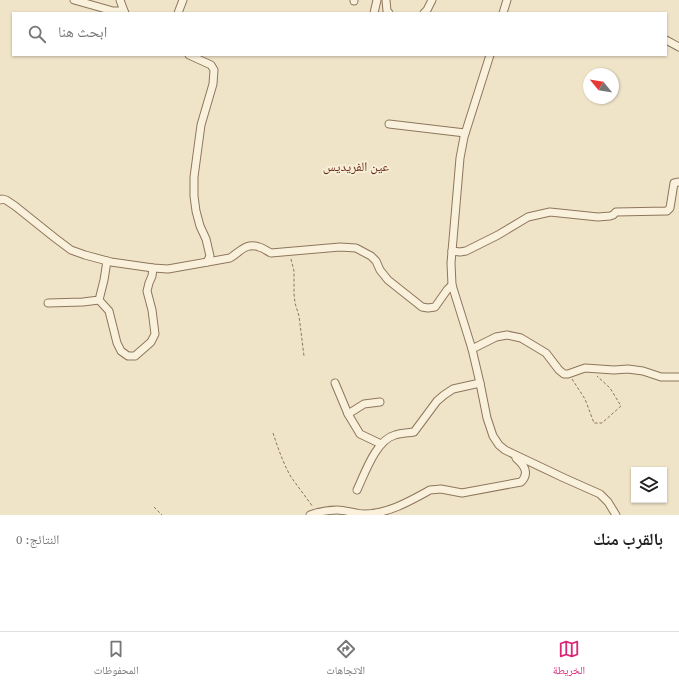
<!DOCTYPE html>
<html lang="ar">
<meta charset="utf-8">
<style>
:root{--surface:#fff;--page:#f6f6f6;--text:#222;--muted:#767676;--line:#e0e0e0;--accent:#db2777}
body{margin:0;font-family:"Source Serif 4","Noto Naskh Arabic",serif;background:var(--page);color:var(--text);direction:rtl}
.controls{position:absolute;right:12px;bottom:12px;display:grid;overflow:hidden;border-radius:0px;box-shadow:0 1px 3px #0004}
.controls button{width:36px;height:36px;display:grid;place-items:center;padding:0;border:0;border-bottom:1px solid var(--line);background:var(--surface);color:var(--text);font:20px sans-serif}
.compass{position:absolute;left:583px;top:68px;width:36px;height:36px;border-radius:50%;background:var(--surface);box-shadow:0 1px 3px #0004;rotate:300deg}
.list{margin:0;padding:0;list-style:none}
h2{display:flex;justify-content:space-between;align-items:center;height:52px;margin:0;padding:0 16px;font-size:17px}
h2 small{font-size:13px;font-weight:400;color:var(--muted)}
.icon{flex:none;width:22px;height:22px;fill:none;stroke:currentColor;stroke-width:2;stroke-linecap:round;stroke-linejoin:round}
.map{position:relative;flex:none;width:679px;height:515px;overflow:hidden;direction:ltr}
.search{position:absolute;background:var(--surface);box-shadow:0 1px 3px #0004;left:12px;right:12px;top:12px;height:44px;display:flex;align-items:center;gap:10px;box-sizing:border-box;padding:0 14px;border-radius:0px;color:var(--muted);font-size:15px}
.sheet{height:116px;background:var(--surface)}
nav{display:flex;justify-content:space-around;align-items:center;box-sizing:border-box;height:56px;border-top:1px solid var(--line);background:var(--surface);font-size:11px;color:var(--muted)}
nav a{display:grid;justify-items:center;gap:2px}
nav .on{color:var(--accent)}
.map>svg:first-child{display:block}
.lines{fill:none;stroke-linecap:round;stroke-linejoin:round}
.minor-casing{stroke:#8d765c;stroke-width:9}
.path{stroke:#8d765c;stroke-width:1;stroke-dasharray:3 2;stroke-linecap:butt}
.minor{stroke:#faf1dc;stroke-width:7}
.labels{text-anchor:middle;stroke-width:4;stroke-linejoin:round;paint-order:stroke}
.quarter-label{font-size:13px;fill:#6b2e1e;stroke:#f7eed8}
</style>
<div class="map">
<svg width="679" height="515" viewBox="0 0 679 515">
<rect width="100%" height="100%" fill="#f0e4c8"/>
<g class="lines">
<defs>
<g id="minor">
<path d="M 74,0 L 113,11 L 124,11"/>
<path d="M 120,0 L 124,11 L 125,13"/>
<path d="M 386,0 L 387,11 L 389,13"/>
<path d="M 354,1 L 354,0"/>
<path d="M 178,13 L 183,0"/>
<path d="M 374,13 L 377,0"/>
<path d="M 424,13 L 427,10 L 432,0"/>
<path d="M 503,13 L 507,0"/>
<path d="M 666,40 L 679,47"/>
<path d="M 189,55 L 211,65 L 214,70 L 213,84 L 201,125 L 194,177 L 194,196 L 196,211 L 200,226 L 206,239 L 210,256 L 207,262"/>
<path d="M 490,55 L 464,137 L 460,158 L 451,263 L 452,285 L 472,349 L 480,383 L 487,418 L 493,436 L 499,445 L 505,450 L 564,478 L 600,494 L 608,502 L 616,515"/>
<path d="M 389,124 L 465,133"/>
<path d="M 0,200 L 2,199 L 6,200 L 15,206 L 55,238 L 71,250 L 85,255 L 111,262 L 153,268 L 168,269 L 230,258 C 240,252 246,242 259,247 C 263,248 267,251 271,253 L 340,247 L 356,248 L 371,256 L 376,261 L 380,270 L 388,280 L 422,307 L 428,308 L 435,307 L 447,290 L 452,285"/>
<path d="M 452,251 L 460,252 L 466,251 L 498,235 L 528,217 L 550,212 L 598,217 L 610,216 L 613,215 L 616,212 L 667,211 L 670,208 L 674,183 L 679,182"/>
<path d="M 99,300 L 109,311 L 117,343 L 121,351 L 128,356 L 135,356 L 151,342 L 155,334 L 152,310 L 147,291 L 149,283 L 152,276 L 153,268"/>
<path d="M 48,303 L 83,302 L 99,300 L 104,280 L 107,261"/>
<path d="M 472,349 L 496,337 L 507,335 L 521,338 L 546,353 L 559,370 L 564,374 L 568,374 L 585,368 L 614,370 L 628,369 L 643,371 L 661,377 L 679,377"/>
<path d="M 335,383 L 348,414"/>
<path d="M 380,402 L 364,404 L 348,414 L 360,434 L 381,444"/>
<path d="M 357,490 C 365,473 376,440 395,435 C 401,433 408,433 414,432 L 437,401 L 444,395 L 453,389 L 480,383"/>
<path d="M 310,515 C 318,512 327,510 337,510 C 346,510 355,514 364,514 C 388,514 410,501 430,490 L 441,489 L 462,493 L 521,482 C 530,473 524,465 516,458"/>
</g>
</defs>
<use href="#minor" class="minor-casing"/>
<g class="path">
<path d="M 291,259 L 294,271 L 294,294 L 295,303 L 299,316 L 304,356"/>
<path d="M 572,379 L 585,399 L 594,423 L 602,423 L 621,406 L 610,388 L 597,376"/>
<path d="M 273,433 C 278,448 283,463 291,477 L 313,507"/>
<path d="M 154,507 L 162,515"/>
</g>
<use href="#minor" class="minor"/>
</g>
<g class="labels">
<g class="quarter-label">
<text x="356" y="171">عين الفريديس</text>
</g>
</g>
</svg>
<div class="controls">
<button><svg class="icon" aria-label="layers" viewBox="0 0 24 24"><path d="M12 4l9 5-9 5-9-5zM3 14l9 5 9-5"/></svg></button>
</div>
<svg class="compass" viewBox="-18 -18 36 36"><path d="M0-13l5 13h-10z" fill="#e53935"/><path d="M0 13l5-13h-10z" fill="#767676"/></svg>
<div class="search"><svg class="icon" aria-label="search" viewBox="0 0 24 24"><circle cx="10" cy="10" r="6"/><path d="M15 15l6 6"/></svg>ابحث هنا</div>
</div>
<section class="sheet">
<h2>بالقرب منك<small>النتائج: 0</small></h2>
<ul class="list">
</ul>
</section>
<nav>
<a class="on"><svg class="icon" aria-label="map" viewBox="0 0 24 24"><path d="M3 6l6-2 6 2 6-2v14l-6 2-6-2-6 2zM9 4v14M15 6v14"/></svg>الخريطة</a>
<a><svg class="icon" aria-label="directions" viewBox="0 0 24 24"><path d="M12 3l9 9-9 9-9-9zM9 14v-3h6M13 9l2 2-2 2"/></svg>الاتجاهات</a>
<a><svg class="icon" aria-label="saved" viewBox="0 0 24 24"><path d="M7 4h10v16l-5-4-5 4z"/></svg>المحفوظات</a>
</nav>
